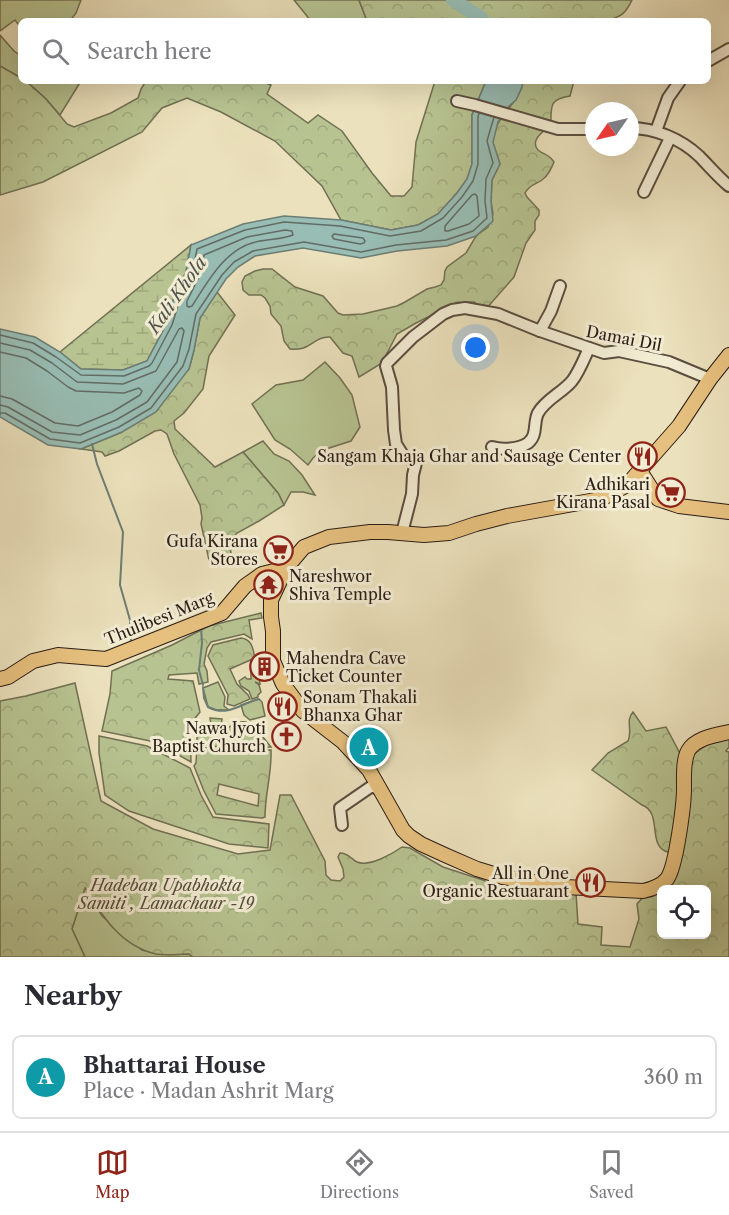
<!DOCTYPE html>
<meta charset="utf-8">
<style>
:root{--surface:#fff;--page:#f7f7f7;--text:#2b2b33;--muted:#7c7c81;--line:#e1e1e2;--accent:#8f2418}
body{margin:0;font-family:"Libre Caslon Text",serif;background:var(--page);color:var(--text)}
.controls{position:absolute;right:18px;bottom:18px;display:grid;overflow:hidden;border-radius:9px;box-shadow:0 6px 24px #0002}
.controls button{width:54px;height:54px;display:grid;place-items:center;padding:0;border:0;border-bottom:2px solid var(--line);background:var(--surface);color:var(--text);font:30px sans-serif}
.compass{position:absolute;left:585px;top:102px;width:54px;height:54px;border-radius:50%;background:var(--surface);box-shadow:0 6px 24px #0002;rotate:236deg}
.you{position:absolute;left:476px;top:348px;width:21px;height:21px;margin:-15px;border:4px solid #fff;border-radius:50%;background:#1a73e8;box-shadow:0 0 0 9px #1a73e833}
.badge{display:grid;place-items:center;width:39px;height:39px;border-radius:50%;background:var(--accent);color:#fff;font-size:20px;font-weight:700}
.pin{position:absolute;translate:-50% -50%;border:3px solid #fff;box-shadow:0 2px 6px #0006}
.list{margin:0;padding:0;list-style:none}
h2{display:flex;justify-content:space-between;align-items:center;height:78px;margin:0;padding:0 24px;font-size:26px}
h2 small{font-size:20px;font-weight:400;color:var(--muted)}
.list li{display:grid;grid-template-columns:39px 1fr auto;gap:18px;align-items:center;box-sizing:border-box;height:84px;margin:0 12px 12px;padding:0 12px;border:2px solid var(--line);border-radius:9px}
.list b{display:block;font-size:22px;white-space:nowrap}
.list p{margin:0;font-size:20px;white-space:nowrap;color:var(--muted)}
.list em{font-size:20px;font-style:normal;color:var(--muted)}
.icon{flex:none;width:33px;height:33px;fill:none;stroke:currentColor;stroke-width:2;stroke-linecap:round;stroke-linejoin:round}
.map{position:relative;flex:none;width:729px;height:957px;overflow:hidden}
.search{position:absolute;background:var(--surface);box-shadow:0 6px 24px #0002;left:18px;right:18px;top:18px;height:66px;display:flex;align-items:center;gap:15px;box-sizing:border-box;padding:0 21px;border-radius:9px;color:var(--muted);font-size:22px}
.sheet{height:174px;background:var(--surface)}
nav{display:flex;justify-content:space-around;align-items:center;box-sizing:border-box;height:84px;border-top:2px solid var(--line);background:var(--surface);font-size:16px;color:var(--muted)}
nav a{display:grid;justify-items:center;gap:3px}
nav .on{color:var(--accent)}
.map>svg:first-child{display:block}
.green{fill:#b7c391;stroke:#717054;stroke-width:1.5}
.forest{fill:url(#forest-crowns);stroke:#717054;stroke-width:1.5;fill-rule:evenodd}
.wetland{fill:url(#wetland-marsh);stroke:#717054;stroke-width:1.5}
.water{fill:#98bdb4;stroke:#6c7d75;stroke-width:1.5}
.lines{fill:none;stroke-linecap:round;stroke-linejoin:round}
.shore{stroke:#626c65;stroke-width:1.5}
.stream{stroke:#6c7d75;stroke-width:2}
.river{stroke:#98bdb4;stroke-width:14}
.minor-casing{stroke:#5b4d40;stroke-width:14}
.major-casing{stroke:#2b1c16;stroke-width:16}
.minor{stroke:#f2ecd3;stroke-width:10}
.major{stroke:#e6c07e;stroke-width:14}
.labels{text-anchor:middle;stroke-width:6;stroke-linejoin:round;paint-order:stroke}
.street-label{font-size:16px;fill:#2b1c16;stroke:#f2ecd3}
.poi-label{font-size:16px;fill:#2b1c16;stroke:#f2ecd3;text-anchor:end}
.park-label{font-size:16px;font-style:italic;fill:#554e3b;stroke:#f2ecd3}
.water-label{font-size:18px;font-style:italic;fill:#51544d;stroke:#f2ecd3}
</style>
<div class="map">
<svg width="729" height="957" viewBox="0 0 729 957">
<defs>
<pattern id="forest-crowns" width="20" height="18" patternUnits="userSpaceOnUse" patternTransform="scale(1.5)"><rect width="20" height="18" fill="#b7c391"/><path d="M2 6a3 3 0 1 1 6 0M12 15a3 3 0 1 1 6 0" fill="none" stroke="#9ea77c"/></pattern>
<pattern id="wetland-marsh" width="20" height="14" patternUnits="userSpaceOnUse" patternTransform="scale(1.5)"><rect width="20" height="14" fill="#b7c391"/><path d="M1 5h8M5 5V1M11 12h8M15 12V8" fill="none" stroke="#9ea77c"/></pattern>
</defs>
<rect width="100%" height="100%" fill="#ebe1bc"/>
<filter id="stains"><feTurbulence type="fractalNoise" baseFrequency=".00333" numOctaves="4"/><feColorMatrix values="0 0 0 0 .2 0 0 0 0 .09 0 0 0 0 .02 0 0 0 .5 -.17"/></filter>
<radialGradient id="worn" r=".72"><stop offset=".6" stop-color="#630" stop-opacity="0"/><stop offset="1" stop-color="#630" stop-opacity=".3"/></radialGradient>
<g class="green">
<path d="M 0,0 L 81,0 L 76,13 L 70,21 L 21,21 L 21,28 L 15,20 L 0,31 Z"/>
<path d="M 294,0 L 359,0 L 367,21 L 311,21 Z"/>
<path d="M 0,35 L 14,51 L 21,56 L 21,78 L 0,66 Z"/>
<path d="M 26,81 L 81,81 L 60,115 L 46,99 Z"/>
<path d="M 325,362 L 340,378 L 352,395 L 360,427 L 351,441 L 323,450 L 313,458 L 308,465 L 290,449 L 275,440 L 252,404 L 276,385 L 303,380 Z"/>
<path d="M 263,441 L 274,454 L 289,461 L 302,475 L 315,495 L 303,492 L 291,492 L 284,505 L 278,493 L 243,452 Z"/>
<path d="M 257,662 L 260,684 L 255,682 L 259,685 L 261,692 L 258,695 L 258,697 L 252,699 L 249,691 L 241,686 L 239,681 L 245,677 L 247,679 L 251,679 C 251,671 250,671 254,663 Z"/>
<path d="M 218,682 L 225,697 L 224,706 L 229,710 L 216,710 L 208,707 L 203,688 Z"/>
<path d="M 259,699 L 262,702 L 265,716 L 250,720 L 244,715 L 241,705 Z"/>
<path d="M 85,887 L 102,916 L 142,950 L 158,954 L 189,954 L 193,957 L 85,957 L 72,929 Z"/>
</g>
<g class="forest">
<path d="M 359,0 L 632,0 C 625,15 621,16 606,21 L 367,21 Z"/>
<path d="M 0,66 L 21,78 L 21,81 L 26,81 L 46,99 L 67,124 L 74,127 L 111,113 L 138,98 L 141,89 L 146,81 L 261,81 L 271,85 L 267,94 L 308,123 L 318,115 L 342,131 L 372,173 L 391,196 L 404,196 L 412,187 L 416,142 L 435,81 L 486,81 L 472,115 L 472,164 L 467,179 L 457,193 L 438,214 L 418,225 L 391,230 L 341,220 L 322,186 L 275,141 L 221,112 L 187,98 L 162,108 L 142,132 L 43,182 L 0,195 Z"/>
<path d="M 523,81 L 574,81 L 570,96 C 549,99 551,106 551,125 C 545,130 529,140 538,150 C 544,155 549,154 554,162 C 551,169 548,176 542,180 C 535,185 530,184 525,193 L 527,197 L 539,210 L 539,215 L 535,221 L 535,230 L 526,243 L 514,277 L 486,309 L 482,308 L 474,302 L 466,302 L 440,309 L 428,317 L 416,323 L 397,334 L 382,363 L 359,377 L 352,356 L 343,353 L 330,337 C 314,336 310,352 290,349 L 284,341 L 281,326 L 271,314 L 270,306 L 265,298 L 261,295 L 249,295 L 243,290 L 242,282 L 245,276 L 255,271 L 263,269 L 272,269 L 295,287 L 323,296 L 338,313 L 343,315 L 363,314 L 397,306 L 405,302 L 427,289 L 435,287 L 441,285 L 444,280 L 445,271 L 447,267 L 466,253 L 476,236 L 488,227 L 493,214 L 491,201 L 492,180 L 500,164 C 498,157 493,148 493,141 C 494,115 520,105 523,81 Z"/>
<path d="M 217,292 L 235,315 L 209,356 L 203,389 L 184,413 L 174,421 L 175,429 L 215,467 L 243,452 L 278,493 L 284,505 L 259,521 L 237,533 L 229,542 L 232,558 L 209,560 L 201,524 L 202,518 L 200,505 L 174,454 L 167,434 L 161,430 L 155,431 L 119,451 L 105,456 L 102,452 L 81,449 L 122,432 L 189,369 L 194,350 L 200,318 Z"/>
<path d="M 261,613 L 262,618 L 249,620 L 252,639 L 244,634 L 211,642 L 207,648 L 204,664 L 207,671 L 208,682 L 199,684 L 197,673 L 169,675 L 168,679 L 193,681 L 200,712 L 192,722 L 190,727 L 191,762 L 155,742 L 102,731 L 110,694 L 112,671 L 172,645 L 209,626 Z"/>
<path d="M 241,638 C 252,639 253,649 255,658 L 230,669 L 237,684 L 248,695 L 250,699 L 234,706 L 227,704 L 228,695 L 208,656 L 213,645 Z"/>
<path d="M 75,683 L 101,801 L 153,829 L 238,854 L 270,850 L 280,795 L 291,795 L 325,861 L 326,875 L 331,880 L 340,881 L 344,877 L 343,869 L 338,857 L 340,853 C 348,853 350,858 357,862 C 370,867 392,854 402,847 L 410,848 L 443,867 L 483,880 L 498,887 L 576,893 L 578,924 L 602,927 L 601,945 L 630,947 L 639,919 L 637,904 L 643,897 L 664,887 L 680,853 C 675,852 669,853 665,851 C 648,843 662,812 642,805 L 592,770 L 608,753 L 628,741 C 633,730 625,721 633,712 L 646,731 L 666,727 L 683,759 L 687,759 L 709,743 L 729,738 L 729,747 L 726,751 L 729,752 L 729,957 L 193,957 L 189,954 C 179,954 166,956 156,954 C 121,946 102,916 85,888 L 72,929 L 85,957 L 0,957 L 0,701 L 26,696 ZM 662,890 L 706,890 L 706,934 L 662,934 Z"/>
<path d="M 210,718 L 222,719 L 221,726 L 225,731 C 231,725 236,721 246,722 L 253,733 L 262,736 L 271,747 L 223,748 L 197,743 L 197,722 L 211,725 Z"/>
<path d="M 99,736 L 147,746 L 190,768 L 201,795 L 213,817 L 269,824 L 268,848 L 229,844 L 129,811 L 105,795 L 99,753 Z"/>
<path d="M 197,747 L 235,751 L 271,750 C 272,773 265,793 265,817 L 262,818 L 216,814 L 204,791 L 194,766 L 196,763 ZM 219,784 L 259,794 L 258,806 L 217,795 Z"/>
</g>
<path class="wetland" d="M 191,245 L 186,272 L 174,297 L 167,323 L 147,361 L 123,370 L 81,369 L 60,352 Z"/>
<path class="water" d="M 486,81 L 523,81 L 522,87 L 516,100 L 509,106 L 498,122 L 493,142 L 500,164 L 492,180 L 491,201 L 493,221 L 476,236 L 447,246 L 397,251 L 361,258 L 303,248 L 255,256 L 238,267 L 226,279 L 200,318 L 194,350 L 189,369 L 156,412 L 122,432 L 81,449 L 48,445 L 0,417 L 0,329 L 35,337 L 60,352 L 81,369 L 123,370 L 147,361 L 167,323 L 174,297 L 186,272 L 191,245 L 243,224 L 284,216 L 341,220 L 391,230 L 418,225 L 438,214 L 457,193 L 467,179 L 472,164 L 472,115 Z"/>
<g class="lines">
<g class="shore">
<path d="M 472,195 L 475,194 L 477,196 L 479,216 L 469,224 L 448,231 L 445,231 L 445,226 Z"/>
<path d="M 285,230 L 292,231 L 293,235 C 280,240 265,239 252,243 C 223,252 207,283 192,306 L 189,307 L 187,306 L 187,301 L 199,277 L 204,255 L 247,237 Z"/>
<path d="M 334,234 L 363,238 L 365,241 L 364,243 L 360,244 L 334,239 L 332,236 Z"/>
<path d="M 0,335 L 33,343 L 56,357 L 81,375 L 124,376 L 149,366 L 152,363 L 172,325 L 180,299 L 192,274 L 197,249 L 245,230 L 284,222 L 340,226 L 390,236 L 421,231 L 443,218 L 462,197 L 473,181 L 478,164 L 478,117 L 479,113"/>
<path d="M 0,343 L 30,350 L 52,363 L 77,382 L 123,384 L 156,371 L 179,329 L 182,328 L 184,331 L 177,362 L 147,402 L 116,420 L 80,435 L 52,432 L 8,407 L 0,405"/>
<path d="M 0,352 L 26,358 L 47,371 L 68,387 L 76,391 L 124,393 L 139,388 L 142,391 L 140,395 L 112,412 L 78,426 L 55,423 L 12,399 L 0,396"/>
<path d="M 0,413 L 5,413 L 50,439 L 80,443 L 119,427 L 151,408 L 183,366 L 189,349 L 196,314 L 222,275 L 234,262 L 253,251 L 304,242 L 361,252 L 396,245 L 446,240 L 473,231 L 487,218 L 485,201 L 486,179 L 493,163 L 487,141 L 494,117"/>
</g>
<g class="stream">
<path d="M 92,444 L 97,464 L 123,532 L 120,585 L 130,620 L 131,644"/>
<path d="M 201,627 L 202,643 L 199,670 L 203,685"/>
<path d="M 203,687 L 204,698 L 208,707 C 227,717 239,705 258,699"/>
</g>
<path class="river" d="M 453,0 L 481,18 L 483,21"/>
<defs>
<g id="minor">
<path d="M 708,61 L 729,49"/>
<path d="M 457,101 L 475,105 L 558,129 L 594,129"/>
<path d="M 630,128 C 655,128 681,139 699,156 C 709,166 718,177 729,186"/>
<path d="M 656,131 L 668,98 L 680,81"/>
<path d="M 644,192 L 670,138"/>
<path d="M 540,331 L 551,311 L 560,286"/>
<path d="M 492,447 C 502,450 519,449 528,443 C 538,435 533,423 538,413 C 546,399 562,393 572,381 C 579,372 584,359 589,348"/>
<path d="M 402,533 L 412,494 L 413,475 L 416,463 L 403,455 L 396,444 L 394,430 L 392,387 L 386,366 L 387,363 L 413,337 L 443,314 L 452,310 L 465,308 L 498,314 L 540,331 L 604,353 L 619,351 L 669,362 L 710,379"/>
<path d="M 342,825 L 340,808 L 372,786 L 382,791"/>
</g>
<g id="major">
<path d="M 729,355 L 710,379 L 679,426 L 627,485 L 601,499 L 507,516 L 476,524 L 449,533 L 424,535 L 388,532 L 370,532 L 329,537 L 304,547 L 286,568 L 271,600 L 271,617 L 273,631 L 273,661 L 283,684 L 303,711 L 343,742 L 369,770 L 403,830 L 409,836 L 421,844 L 445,855 L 477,869 L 503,877 L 565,887 L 643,891 C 653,889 661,886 667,879 C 676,867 684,805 684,788 C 684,777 683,761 688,751 C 695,738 716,735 729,732"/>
<path d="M 640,471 L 658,499 L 679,506 L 729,512"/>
<path d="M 0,679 L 8,677 L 33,661 L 58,655 L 106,659 L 222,613 L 245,586 L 262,574 L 286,568"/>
</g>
</defs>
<use href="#minor" class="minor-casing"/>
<use href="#major" class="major-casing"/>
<use href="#minor" class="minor"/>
<use href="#major" class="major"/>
</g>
<defs>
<symbol id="restaurant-ring" viewBox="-11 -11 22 22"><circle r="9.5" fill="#f2ecd3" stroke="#8f2418" stroke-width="1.5"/><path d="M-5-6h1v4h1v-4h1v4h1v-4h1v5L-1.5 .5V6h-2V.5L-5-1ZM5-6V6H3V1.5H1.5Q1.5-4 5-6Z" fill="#8f2418"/></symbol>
<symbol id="supermarket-ring" viewBox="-11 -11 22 22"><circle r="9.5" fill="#f2ecd3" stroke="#8f2418" stroke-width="1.5"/><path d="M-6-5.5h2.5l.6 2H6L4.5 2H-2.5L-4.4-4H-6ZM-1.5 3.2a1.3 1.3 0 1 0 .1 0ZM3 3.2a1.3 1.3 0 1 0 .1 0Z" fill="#8f2418"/></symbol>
<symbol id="temple-ring" viewBox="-11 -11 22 22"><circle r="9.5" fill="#f2ecd3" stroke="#8f2418" stroke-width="1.5"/><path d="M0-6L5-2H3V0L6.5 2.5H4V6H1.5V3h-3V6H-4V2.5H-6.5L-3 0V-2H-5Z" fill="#8f2418"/></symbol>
<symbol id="building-ring" viewBox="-11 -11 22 22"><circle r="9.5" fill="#f2ecd3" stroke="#8f2418" stroke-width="1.5"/><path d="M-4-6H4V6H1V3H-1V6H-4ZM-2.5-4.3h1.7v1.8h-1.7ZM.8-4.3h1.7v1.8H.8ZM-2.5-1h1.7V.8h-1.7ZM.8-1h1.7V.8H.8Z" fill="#8f2418"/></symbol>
<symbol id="church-ring" viewBox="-11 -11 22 22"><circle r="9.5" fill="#f2ecd3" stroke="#8f2418" stroke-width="1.5"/><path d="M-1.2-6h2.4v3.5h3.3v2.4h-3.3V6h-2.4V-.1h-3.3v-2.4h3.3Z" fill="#8f2418"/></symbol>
</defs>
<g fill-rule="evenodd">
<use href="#restaurant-ring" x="626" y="440" width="33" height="33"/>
<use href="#supermarket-ring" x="654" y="476" width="33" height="33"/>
<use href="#supermarket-ring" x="262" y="534" width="33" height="33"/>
<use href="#temple-ring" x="252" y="568" width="33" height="33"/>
<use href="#building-ring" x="248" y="650" width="33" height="33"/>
<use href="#restaurant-ring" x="266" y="690" width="33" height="33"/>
<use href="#church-ring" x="270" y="720" width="33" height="33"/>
<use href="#restaurant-ring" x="574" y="866" width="33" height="33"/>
</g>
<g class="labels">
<g class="street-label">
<text transform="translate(624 338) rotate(11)" y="6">Damai Dil</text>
<text transform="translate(159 618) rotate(-22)" y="6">Thulibesi Marg</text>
</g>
<g class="poi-label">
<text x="621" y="462">Sangam Khaja Ghar and Sausage Center</text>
<text x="650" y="490">Adhikari<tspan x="650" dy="18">Kirana Pasal</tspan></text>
<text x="258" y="547">Gufa Kirana<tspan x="258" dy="18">Stores</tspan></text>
<text x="289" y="582" text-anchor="start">Nareshwor<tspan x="289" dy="18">Shiva Temple</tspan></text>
<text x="286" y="664" text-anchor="start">Mahendra Cave<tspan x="286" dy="18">Ticket Counter</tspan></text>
<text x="303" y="703" text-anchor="start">Sonam Thakali<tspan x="303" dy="18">Bhanxa Ghar</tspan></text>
<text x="266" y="734">Nawa Jyoti<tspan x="266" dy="18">Baptist Church</tspan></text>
<text x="569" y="879">All in One<tspan x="569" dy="18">Organic Restuarant</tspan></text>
</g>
<g class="park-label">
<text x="166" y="891">Hadeban Upabhokta<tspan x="166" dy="18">Samiti , Lamachaur -19</tspan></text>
</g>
<g class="water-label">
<text transform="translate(177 295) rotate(-55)" y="6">Kali Khola</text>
</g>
</g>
<rect width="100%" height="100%" filter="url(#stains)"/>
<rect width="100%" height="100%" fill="url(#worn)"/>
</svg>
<div class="controls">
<button><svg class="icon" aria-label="locate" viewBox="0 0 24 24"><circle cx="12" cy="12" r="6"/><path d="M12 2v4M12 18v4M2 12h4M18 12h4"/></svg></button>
</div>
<svg class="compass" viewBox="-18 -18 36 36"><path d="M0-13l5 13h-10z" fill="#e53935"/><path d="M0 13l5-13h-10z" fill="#7c7c81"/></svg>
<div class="you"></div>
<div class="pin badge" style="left:369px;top:747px;background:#0f9aa8">A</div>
<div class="search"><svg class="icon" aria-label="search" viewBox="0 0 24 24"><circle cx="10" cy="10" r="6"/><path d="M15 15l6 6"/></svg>Search here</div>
</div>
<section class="sheet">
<h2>Nearby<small></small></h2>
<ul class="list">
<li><span class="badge" style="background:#0f9aa8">A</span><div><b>Bhattarai House</b><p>Place · Madan Ashrit Marg</p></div><em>360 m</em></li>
</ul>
</section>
<nav>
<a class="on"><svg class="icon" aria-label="map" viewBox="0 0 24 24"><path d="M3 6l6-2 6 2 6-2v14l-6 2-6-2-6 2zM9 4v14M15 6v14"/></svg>Map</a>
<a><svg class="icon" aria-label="directions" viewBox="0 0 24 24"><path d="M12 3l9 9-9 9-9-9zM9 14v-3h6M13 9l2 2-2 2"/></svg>Directions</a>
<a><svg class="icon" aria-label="saved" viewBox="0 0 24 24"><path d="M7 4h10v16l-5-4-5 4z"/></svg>Saved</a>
</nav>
